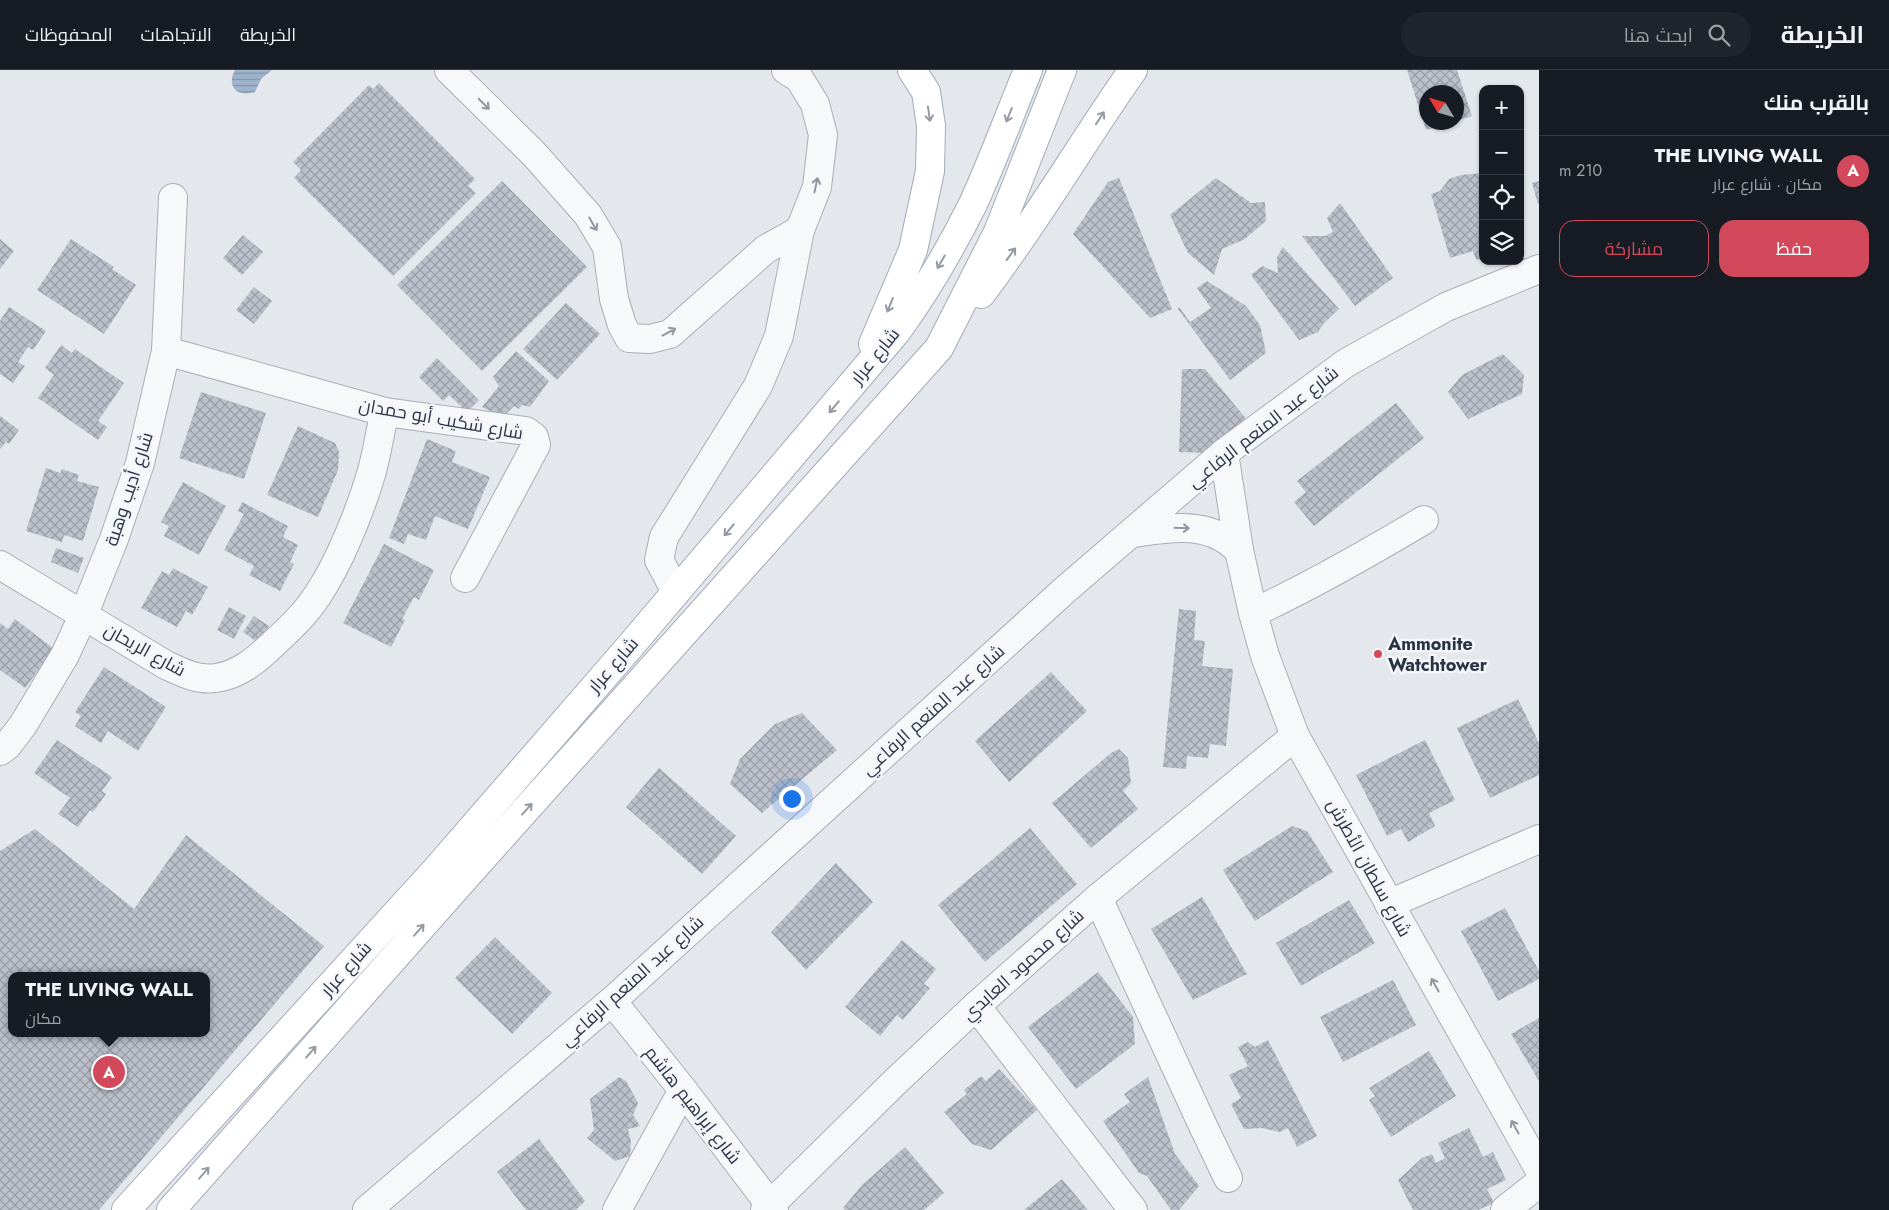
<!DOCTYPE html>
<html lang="ar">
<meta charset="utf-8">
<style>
:root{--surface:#171b24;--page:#20242c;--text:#f1f3f6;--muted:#9ea1a6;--line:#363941;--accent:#d1495b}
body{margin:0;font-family:Jost,Cairo,sans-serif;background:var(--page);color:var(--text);direction:rtl}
.controls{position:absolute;right:15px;top:15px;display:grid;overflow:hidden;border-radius:10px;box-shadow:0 1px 4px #0004}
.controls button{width:45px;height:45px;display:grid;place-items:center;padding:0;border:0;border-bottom:1px solid var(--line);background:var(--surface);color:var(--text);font:25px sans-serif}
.compass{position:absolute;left:1419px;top:15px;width:45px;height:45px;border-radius:50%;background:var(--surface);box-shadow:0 1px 4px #0004;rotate:308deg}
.you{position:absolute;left:791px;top:728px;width:18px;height:18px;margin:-12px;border:4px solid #fff;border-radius:50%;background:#1a73e8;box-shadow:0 0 0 8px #1a73e833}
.badge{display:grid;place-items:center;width:32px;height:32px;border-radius:50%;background:var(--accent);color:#fff;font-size:16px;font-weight:700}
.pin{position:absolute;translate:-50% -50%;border:2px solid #fff;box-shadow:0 1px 5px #0006}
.popup{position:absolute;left:8px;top:902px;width:202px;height:65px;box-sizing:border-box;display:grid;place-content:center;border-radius:10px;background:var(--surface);filter:drop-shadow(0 1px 4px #0005);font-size:16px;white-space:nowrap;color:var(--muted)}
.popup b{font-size:19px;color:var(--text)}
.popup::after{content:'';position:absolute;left:50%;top:100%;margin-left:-10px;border:10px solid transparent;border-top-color:var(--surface)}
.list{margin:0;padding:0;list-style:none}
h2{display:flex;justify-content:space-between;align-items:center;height:65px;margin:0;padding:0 20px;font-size:21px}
h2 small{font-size:16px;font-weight:400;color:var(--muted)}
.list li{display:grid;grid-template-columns:32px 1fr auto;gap:15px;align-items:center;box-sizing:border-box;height:70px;padding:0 20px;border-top:1px solid var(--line)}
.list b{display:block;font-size:19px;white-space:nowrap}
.list p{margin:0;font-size:16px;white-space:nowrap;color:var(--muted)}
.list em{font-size:16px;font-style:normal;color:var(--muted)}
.actions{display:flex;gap:10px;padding:15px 20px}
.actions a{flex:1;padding:11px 0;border:1px solid var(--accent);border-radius:15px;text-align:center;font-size:18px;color:var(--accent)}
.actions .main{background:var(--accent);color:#fff}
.icon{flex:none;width:28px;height:28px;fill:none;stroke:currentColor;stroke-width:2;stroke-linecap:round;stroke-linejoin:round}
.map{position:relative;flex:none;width:1539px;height:1140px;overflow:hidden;direction:ltr}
header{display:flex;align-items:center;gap:30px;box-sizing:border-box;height:70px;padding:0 25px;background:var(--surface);border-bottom:1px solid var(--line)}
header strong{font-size:24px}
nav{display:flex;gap:28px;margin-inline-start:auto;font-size:18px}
.search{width:350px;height:45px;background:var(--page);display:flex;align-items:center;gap:12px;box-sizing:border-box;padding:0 18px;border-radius:28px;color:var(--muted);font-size:19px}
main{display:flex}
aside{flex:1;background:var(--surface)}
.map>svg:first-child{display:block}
.water{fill:url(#water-rules)}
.building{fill:url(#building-cross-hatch);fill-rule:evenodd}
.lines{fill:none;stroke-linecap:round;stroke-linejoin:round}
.minor-casing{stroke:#a9aeb7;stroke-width:30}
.major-casing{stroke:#a3abb8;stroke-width:30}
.minor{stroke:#f7f8fa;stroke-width:28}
.major{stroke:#fff;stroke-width:28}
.oneway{stroke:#9196a0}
.oneway2{stroke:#959aa2}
.poi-dot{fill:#d1495b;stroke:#f4f6f9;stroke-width:2}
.labels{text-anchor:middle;stroke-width:5;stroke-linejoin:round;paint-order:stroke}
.street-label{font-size:18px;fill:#2b3445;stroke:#f4f6f9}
.poi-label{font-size:18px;font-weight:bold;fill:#2b3445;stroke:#f4f6f9;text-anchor:start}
</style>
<header>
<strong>الخريطة</strong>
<div class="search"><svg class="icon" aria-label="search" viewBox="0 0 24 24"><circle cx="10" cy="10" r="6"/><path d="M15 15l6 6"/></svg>ابحث هنا</div>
<nav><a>الخريطة</a><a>الاتجاهات</a><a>المحفوظات</a></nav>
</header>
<main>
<aside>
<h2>بالقرب منك<small></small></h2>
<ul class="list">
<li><span class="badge">A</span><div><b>THE LIVING WALL</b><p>مكان · شارع عرار</p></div><em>210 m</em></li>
</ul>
<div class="actions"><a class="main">حفظ</a><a>مشاركة</a></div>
</aside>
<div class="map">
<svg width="1539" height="1140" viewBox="0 0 1539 1140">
<defs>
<pattern id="water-rules" width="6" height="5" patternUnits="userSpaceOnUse" patternTransform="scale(1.25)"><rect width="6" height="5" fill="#9fb4cc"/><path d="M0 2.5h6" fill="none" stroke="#8293a7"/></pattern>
<pattern id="building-cross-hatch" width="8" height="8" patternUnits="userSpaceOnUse" patternTransform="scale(1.25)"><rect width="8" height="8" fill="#bbc0ca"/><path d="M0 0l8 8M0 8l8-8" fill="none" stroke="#989da6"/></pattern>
</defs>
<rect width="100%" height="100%" fill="#e4e7ec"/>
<path class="water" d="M 235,0 L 272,0 L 261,9 L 255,22 C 251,23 246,24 242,23 C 230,21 230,8 235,0 Z"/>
<g class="building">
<path d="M 1407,0 L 1457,0 L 1472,46 L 1456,51 L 1456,22 L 1426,22 L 1426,52 L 1449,53 L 1426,60 Z"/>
<path d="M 379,13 L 475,109 L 468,116 L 476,123 L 393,206 L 294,108 L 301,100 L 293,92 L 369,15 L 373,19 Z"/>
<path d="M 1483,103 L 1483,188 L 1476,190 L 1473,181 L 1450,188 L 1431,124 L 1440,121 L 1449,109 L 1461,105 Z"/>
<path d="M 1119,108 L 1172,239 L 1150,248 L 1073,164 L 1108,112 Z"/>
<path d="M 1216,108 L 1251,133 L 1265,132 L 1266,151 L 1245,169 L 1222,179 L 1214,205 L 1188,183 L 1170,145 Z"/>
<path d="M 502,111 L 587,197 L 482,301 L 397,215 Z"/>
<path d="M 1539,111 L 1539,134 L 1538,134 L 1532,113 Z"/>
<path d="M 1340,133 L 1393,208 L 1355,236 L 1302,166 L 1325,166 L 1333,162 L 1327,148 Z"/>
<path d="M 243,165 L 263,182 L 242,205 L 223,188 Z"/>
<path d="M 0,169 L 14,181 L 0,199 Z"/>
<path d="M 71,169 L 114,197 L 112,199 L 136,215 L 104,264 L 37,220 Z"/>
<path d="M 1283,177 L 1339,239 L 1324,253 L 1318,262 L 1299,270 L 1251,205 L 1262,196 L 1278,203 L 1277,187 Z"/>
<path d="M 1207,211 L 1246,236 L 1260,255 L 1266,283 L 1230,310 L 1178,239 L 1179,237 L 1190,252 L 1211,238 L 1197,218 Z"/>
<path d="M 254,217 L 272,231 L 254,254 L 236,240 Z"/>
<path d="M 566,233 L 600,264 L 557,310 L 523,279 Z"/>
<path d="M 9,237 L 46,261 L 33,280 L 28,277 L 18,292 L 25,296 L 13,313 L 0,304 L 0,251 Z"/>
<path d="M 61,275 L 72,283 L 75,279 L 124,313 L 98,351 L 107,357 L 98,370 L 38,328 L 54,305 L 45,298 Z"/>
<path d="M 516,281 L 549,311 L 530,337 L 522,335 L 519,339 L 514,336 L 503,347 L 482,337 L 499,316 L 493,307 Z"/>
<path d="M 1503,284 L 1524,305 L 1522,324 L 1468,349 L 1448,322 L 1462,305 Z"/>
<path d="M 437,288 L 479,330 L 467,342 L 449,325 L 443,331 L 419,307 Z"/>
<path d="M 1182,299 L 1205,299 L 1248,351 L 1211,383 L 1179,382 Z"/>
<path d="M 201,322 L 266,343 L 244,409 L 179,388 Z"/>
<path d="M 1396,333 L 1424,368 L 1314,456 L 1294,432 L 1306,422 L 1297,411 Z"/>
<path d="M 0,346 L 19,360 L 9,374 L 6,372 L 0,379 Z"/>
<path d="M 298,356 L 335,373 L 339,382 L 338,400 L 318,447 L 267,425 Z"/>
<path d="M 427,369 L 456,381 L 452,392 L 490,407 L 468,459 L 435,446 L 426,470 L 408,464 L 404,474 L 389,468 Z"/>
<path d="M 46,398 L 60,403 L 62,399 L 79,405 L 77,411 L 99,417 L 83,471 L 64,465 L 62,472 L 26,461 Z"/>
<path d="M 183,412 L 226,436 L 199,485 L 164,466 L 169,456 L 161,452 Z"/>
<path d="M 242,432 L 288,456 L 283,467 L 298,475 L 290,492 L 294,494 L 280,521 L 249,505 L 254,496 L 224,480 L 244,444 L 238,441 Z"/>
<path d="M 384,474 L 434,500 L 419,530 L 414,527 L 402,549 L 405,550 L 391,577 L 343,553 Z"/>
<path d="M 56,478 L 84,488 L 78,503 L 51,492 Z"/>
<path d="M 173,498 L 208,517 L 192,545 L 186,541 L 177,557 L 141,538 L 162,501 L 169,505 Z"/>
<path d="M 229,537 L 246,546 L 234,569 L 217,560 Z"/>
<path d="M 1179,539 L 1196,541 L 1194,570 L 1205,571 L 1202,596 L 1233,599 L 1226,676 L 1210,674 L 1208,688 L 1187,686 L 1186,699 L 1163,697 Z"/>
<path d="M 254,546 L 269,556 L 258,573 L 243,562 Z"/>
<path d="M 15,549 L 54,579 L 25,618 L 0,600 L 0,553 L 8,559 Z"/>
<path d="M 104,597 L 166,637 L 138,681 L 108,661 L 101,673 L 75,656 L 81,646 L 75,642 Z"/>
<path d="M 1051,602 L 1087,641 L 1009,712 L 975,671 Z"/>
<path d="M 1518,629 L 1539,673 L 1539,705 L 1490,728 L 1457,658 Z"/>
<path d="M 802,643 L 837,680 L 762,743 L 730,714 L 740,689 L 775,654 Z"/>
<path d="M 57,670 L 112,707 L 102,721 L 106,724 L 93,742 L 90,740 L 78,757 L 58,744 L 70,728 L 34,703 Z"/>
<path d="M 1425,670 L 1455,730 L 1429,743 L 1435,756 L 1408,772 L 1401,759 L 1387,766 L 1356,705 Z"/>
<path d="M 1119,679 L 1128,688 L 1131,713 L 1123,721 L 1138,739 L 1091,778 L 1052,733 L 1111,683 Z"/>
<path d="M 659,698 L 736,766 L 702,804 L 626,737 Z"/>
<path d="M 1292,756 L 1307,761 L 1333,802 L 1255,851 L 1223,800 Z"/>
<path d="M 1030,758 L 1077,814 L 985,892 L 938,835 Z"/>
<path d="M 35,759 L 134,839 L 186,765 L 324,876 L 99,1140 L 0,1140 L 0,781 ZM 12,906 L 206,906 L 206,963 L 12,963 Z"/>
<path d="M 836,793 L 873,832 L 806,900 L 771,862 Z"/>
<path d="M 1202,827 L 1247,904 L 1193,930 L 1151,859 Z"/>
<path d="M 1349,830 L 1375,873 L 1301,916 L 1276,873 Z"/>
<path d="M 1505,838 L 1539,901 L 1539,909 L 1498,931 L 1461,861 Z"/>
<path d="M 495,867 L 552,923 L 512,964 L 455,908 Z"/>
<path d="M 902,870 L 936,899 L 924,914 L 930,918 L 903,950 L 897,945 L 880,966 L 845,937 Z"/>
<path d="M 1098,902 L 1133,947 L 1135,974 L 1076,1019 L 1028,957 Z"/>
<path d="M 1393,910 L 1416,955 L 1343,992 L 1320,947 Z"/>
<path d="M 1539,948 L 1539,1011 L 1511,964 Z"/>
<path d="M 1268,970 L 1317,1066 L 1297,1077 L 1288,1058 L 1280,1062 L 1262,1058 L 1244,1059 L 1231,1034 L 1241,1028 L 1229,1005 L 1248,996 L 1238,977 L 1248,972 L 1255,977 Z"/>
<path d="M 1429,981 L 1456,1026 L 1391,1067 L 1369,1030 L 1375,1026 L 1369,1018 Z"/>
<path d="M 999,999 L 1037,1040 L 991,1080 L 972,1074 L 944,1042 L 967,1024 L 964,1020 L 981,1006 L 986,1011 Z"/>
<path d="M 619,1007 L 626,1011 L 638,1033 L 633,1045 L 640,1056 L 628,1059 L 631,1072 L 630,1086 L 615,1091 L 587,1068 L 594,1060 L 590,1029 Z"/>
<path d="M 1148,1007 L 1175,1084 L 1199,1116 L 1179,1140 L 1171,1140 L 1147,1106 L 1139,1103 L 1103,1051 L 1130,1032 L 1124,1024 Z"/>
<path d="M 1469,1058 L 1483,1087 L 1493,1082 L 1506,1110 L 1487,1119 L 1494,1133 L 1478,1140 L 1413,1140 L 1398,1110 L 1422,1088 L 1432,1084 L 1436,1093 L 1445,1088 L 1438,1073 Z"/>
<path d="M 539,1069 L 585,1131 L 576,1140 L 526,1140 L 497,1102 Z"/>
<path d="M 905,1077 L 944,1123 L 924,1140 L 845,1140 L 843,1138 L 862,1115 Z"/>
<path d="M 1062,1109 L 1088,1140 L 1024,1140 Z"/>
</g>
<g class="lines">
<defs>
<g id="minor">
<path d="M 449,0 L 534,84 L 588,145 L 607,177 L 614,229 L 622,255 L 629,268 L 650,269 L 670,264 L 766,179 L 800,160"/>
<path d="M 166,281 L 385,342 L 526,361 L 534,367 L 536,375 L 465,508"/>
<path d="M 1224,383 L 1239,480 L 1253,543 L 1265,586 L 1295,666 L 1539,1099"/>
<path d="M 1133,463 C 1162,459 1197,452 1223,468 C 1229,471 1234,476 1239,480"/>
<path d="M 0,495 L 166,595 C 181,602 198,611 216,608 C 238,605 255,591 271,576 C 287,561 305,545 317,526 C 339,494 361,439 372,401 C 377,382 380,362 385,342"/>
<path d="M 676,522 L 659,490 L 664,467 L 758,316 L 779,266 L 800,160 L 817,117 L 823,65 L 815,34 L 799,8 L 786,0"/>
<path d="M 1253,543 C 1313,515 1367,484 1424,450"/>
<path d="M 0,681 L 7,676 L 23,655 L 65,585 L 83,546 L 114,469 L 140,393 L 166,281 L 173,128"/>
<path d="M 1098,828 L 1204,1058 L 1228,1108"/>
<path d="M 1389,834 L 1539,769"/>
<path d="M 612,931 L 683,1020 L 774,1140"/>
<path d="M 976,936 L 1133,1140"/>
<path d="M 367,1140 L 612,931 L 1066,519 L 1224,383 L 1346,293 L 1446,237 L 1539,199"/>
<path d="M 617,1140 L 683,1020"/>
<path d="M 765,1140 L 896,1011 L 976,936 L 1098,828 L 1295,666"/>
<path d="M 1505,1140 L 1539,1113"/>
</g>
<g id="major">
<path d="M 981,224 C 1036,152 1081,74 1133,0"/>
<path d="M 873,274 L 913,180 L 930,101 L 931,56 L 926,22 L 912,0"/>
<path d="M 126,1140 L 435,801 L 632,574 L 897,261 C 926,221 951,178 973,134 C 993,90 1010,44 1028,0"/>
<path d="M 171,1140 L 462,811 L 939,278 L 998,162 L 1062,0"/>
</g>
</defs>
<use href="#minor" class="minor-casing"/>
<use href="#major" class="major-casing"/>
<use href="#minor" class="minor"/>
<use href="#major" class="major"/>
</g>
<defs><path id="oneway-shaft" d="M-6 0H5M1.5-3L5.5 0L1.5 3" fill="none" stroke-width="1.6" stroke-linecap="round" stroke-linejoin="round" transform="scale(1.25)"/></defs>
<g class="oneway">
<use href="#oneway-shaft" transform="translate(484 34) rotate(45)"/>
<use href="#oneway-shaft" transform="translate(816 115) rotate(-78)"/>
<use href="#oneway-shaft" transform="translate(593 154) rotate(60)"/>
<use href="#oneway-shaft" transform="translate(669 262) rotate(-28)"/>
<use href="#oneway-shaft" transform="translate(1182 458) rotate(2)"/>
<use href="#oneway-shaft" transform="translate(1435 915) rotate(-119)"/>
<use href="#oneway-shaft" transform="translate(1515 1057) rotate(-119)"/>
</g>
<g class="oneway2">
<use href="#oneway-shaft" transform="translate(929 44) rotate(82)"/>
<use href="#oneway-shaft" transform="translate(1009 45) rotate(112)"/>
<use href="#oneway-shaft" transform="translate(1100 48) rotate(-57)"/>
<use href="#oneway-shaft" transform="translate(1011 184) rotate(-54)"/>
<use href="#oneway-shaft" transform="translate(941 192) rotate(120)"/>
<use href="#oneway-shaft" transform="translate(890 235) rotate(112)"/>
<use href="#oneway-shaft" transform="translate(834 337) rotate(130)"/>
<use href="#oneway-shaft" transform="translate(729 460) rotate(130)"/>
<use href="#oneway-shaft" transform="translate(527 739) rotate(-48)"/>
<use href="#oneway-shaft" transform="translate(419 860) rotate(-49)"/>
<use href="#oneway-shaft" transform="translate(311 982) rotate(-49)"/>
<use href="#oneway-shaft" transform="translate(204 1103) rotate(-49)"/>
</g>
<circle class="poi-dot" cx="1378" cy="584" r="5"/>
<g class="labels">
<g class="street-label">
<text transform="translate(875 286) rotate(-51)" y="6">شارع عرار</text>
<text transform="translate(441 349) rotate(10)" y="6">شارع شكيب أبو حمدان</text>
<text transform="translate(1263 357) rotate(-38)" y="6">شارع عبد المنعم الرفاعي</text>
<text transform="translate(129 419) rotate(-72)" y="6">شارع أديب وهبة</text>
<text transform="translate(145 580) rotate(29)" y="6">شارع الريحان</text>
<text transform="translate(613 595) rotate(-49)" y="6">شارع عرار</text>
<text transform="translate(933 640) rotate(-42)" y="6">شارع عبد المنعم الرفاعي</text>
<text transform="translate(1369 798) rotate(61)" y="6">شارع سلطان الأطرش</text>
<text transform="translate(1023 895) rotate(-42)" y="6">شارع محمود العابدي</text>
<text transform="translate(346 899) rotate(-48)" y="6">شارع عرار</text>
<text transform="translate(632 911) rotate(-42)" y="6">شارع عبد المنعم الرفاعي</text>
<text transform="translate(693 1035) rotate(52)" y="6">شارع إبراهيم هاشم</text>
</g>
<g class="poi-label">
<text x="1388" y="580">Ammonite<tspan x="1388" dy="21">Watchtower</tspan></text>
</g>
</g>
</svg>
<div class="controls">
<button>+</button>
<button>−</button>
<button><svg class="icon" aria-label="locate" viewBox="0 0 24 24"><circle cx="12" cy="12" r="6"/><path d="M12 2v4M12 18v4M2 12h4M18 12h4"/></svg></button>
<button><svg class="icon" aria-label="layers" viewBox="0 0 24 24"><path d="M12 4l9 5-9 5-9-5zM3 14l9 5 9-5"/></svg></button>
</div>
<svg class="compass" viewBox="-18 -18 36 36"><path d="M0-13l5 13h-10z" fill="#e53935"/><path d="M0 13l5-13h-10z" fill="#9ea1a6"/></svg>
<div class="you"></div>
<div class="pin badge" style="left:109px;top:1002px">A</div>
<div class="popup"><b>THE LIVING WALL</b>مكان</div>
</div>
</main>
